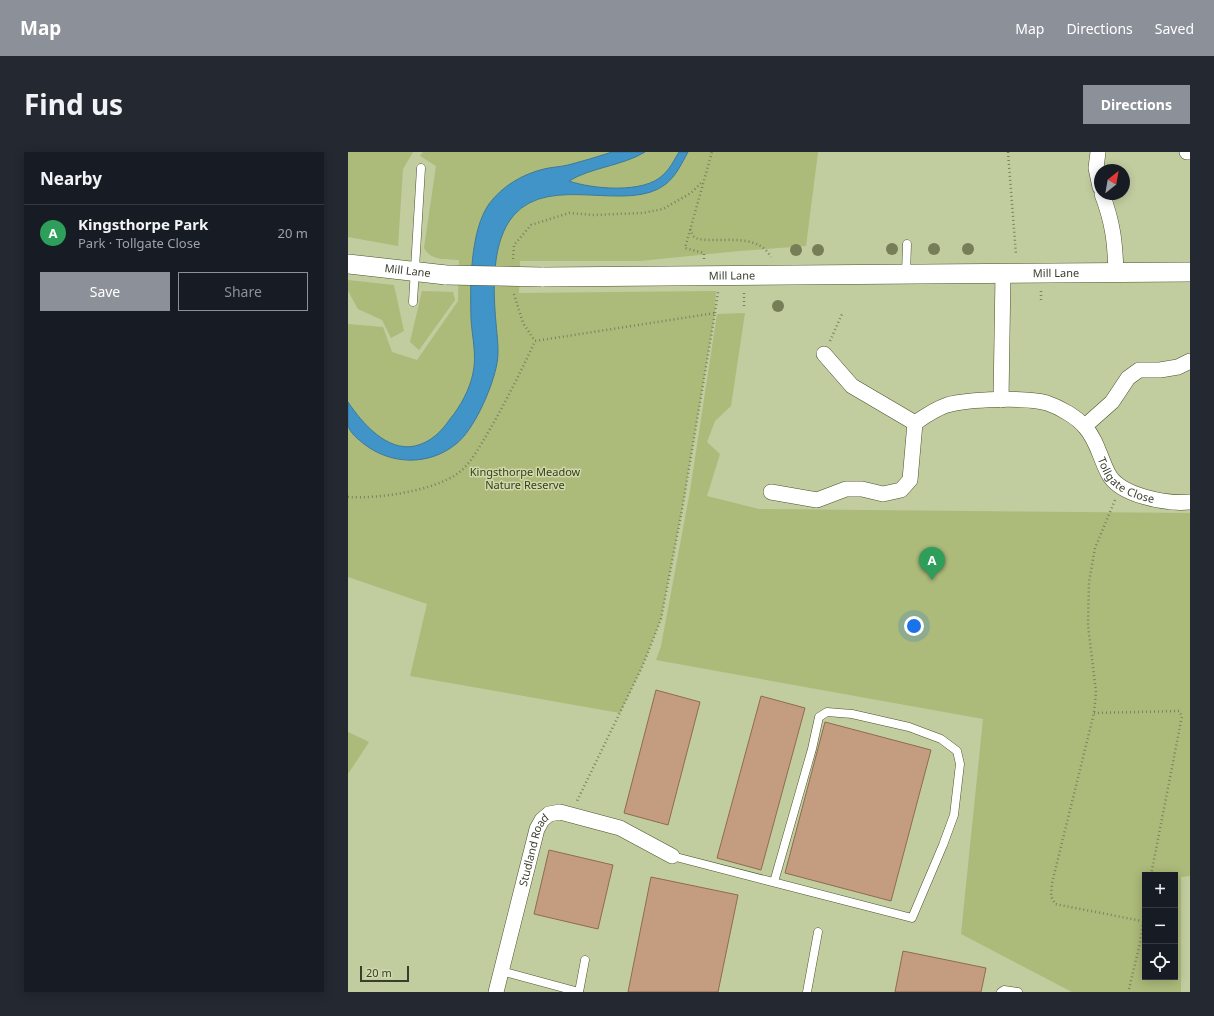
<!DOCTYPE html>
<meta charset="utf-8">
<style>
:root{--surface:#171b24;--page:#242831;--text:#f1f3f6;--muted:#9ea1a6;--line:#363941;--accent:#8c9099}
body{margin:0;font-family:"Noto Sans",sans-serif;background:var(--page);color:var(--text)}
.controls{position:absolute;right:12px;bottom:12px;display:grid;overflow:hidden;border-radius:0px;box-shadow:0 2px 10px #0003}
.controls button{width:36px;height:36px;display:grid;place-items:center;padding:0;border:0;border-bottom:1px solid var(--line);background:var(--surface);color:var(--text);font:20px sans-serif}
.compass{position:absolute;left:746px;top:12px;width:36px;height:36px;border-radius:50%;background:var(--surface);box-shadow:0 2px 10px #0003;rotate:31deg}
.scale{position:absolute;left:12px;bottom:10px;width:49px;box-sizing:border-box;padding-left:4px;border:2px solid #393e2b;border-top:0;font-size:11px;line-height:14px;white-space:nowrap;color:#393e2b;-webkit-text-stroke:3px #ced9ac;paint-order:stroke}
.you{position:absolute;left:566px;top:474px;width:14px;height:14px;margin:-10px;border:3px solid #fff;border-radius:50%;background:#1a73e8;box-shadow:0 0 0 6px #1a73e833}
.badge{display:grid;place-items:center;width:26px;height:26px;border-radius:50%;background:var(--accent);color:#fff;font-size:13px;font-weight:700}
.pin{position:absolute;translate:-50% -33px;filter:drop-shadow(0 1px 2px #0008)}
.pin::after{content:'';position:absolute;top:21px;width:14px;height:12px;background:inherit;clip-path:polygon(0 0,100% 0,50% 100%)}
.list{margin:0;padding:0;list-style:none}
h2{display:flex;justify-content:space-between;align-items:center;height:52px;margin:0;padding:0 16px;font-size:17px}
h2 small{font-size:13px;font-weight:400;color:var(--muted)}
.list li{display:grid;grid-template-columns:26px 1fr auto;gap:12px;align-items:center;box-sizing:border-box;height:56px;padding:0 16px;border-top:1px solid var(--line)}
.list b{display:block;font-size:15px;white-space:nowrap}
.list p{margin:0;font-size:13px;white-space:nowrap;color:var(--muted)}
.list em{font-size:13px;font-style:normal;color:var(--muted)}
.actions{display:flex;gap:8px;padding:12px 16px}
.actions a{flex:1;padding:9px 0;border:1px solid var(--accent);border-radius:0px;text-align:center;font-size:14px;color:var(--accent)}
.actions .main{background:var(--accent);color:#fff}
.icon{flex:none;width:22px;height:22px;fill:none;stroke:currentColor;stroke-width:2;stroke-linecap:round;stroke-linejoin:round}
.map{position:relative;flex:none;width:842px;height:840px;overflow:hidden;border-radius:0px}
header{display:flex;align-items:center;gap:24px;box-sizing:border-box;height:56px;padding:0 20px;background:var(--accent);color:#fff}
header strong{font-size:19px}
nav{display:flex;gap:22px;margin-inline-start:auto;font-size:14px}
.intro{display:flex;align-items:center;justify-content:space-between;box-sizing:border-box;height:96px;padding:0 24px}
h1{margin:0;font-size:28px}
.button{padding:10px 18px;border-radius:0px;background:var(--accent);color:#fff;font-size:14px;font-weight:700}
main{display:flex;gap:24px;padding:0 24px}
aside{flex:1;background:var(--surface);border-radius:0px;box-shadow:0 2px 10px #0003}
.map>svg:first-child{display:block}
.green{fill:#acba7a;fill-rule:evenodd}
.water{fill:#4094c7;stroke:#3e7a98}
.building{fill:#c49d80;stroke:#8f6b4f}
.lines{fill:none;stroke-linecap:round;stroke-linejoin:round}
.service-casing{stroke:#4a532a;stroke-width:9}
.minor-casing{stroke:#4a532a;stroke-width:16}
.tertiary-casing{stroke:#4a532a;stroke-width:20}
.path{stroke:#798162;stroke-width:2.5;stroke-dasharray:1 3;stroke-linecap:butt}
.service{stroke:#fff;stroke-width:8}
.minor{stroke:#fff;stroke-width:15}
.tertiary{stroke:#fff;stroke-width:19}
.tertiary-bridge-casing{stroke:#4a532a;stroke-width:20;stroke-linecap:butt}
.tertiary-bridge{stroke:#fff;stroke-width:19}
.tree{fill:#757e56}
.labels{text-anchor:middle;stroke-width:3;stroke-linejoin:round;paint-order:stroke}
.street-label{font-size:11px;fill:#393e2b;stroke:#ced9ac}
.park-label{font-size:11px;fill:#373e1a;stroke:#ced9ac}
</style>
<header>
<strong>Map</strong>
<nav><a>Map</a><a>Directions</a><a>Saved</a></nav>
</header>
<div class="intro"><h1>Find us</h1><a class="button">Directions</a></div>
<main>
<aside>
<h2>Nearby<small></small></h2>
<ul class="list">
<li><span class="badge" style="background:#2e9e5b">A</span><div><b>Kingsthorpe Park</b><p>Park · Tollgate Close</p></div><em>20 m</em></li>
</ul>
<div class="actions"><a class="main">Save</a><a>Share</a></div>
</aside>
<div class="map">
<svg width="842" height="840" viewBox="0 0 842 840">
<rect width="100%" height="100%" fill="#c1cc9f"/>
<g class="green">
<path d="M 0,0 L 65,0 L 55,17 L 50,94 L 0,85 Z"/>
<path d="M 75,0 L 470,0 L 458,94 L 391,99 L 292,109 L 172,109 L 171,141 L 368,139 L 367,161 L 334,358 L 313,467 L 295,513 L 272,561 L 62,524 L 79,452 L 0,425 L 0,172 L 35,175 L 44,200 L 69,208 L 110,149 L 111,108 C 97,107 83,109 76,96 L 88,14 L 72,4 Z"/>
<path d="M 0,128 L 46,133 L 56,179 L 43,186 L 34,168 L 10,157 L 0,139 Z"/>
<path d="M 74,139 L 105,140 L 107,148 L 71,198 L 62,190 Z"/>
<path d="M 397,161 L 383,254 L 367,269 L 359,290 L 372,302 L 359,344 L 411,357 L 842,361 L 842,724 L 833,725 L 833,840 L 724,840 L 613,782 L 635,567 L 308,508 L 313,494 L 342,339 L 369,162 ZM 797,723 L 827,723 L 827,825 L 797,825 Z"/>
<path d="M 0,580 L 21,590 L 0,622 Z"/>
</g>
<path class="water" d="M 264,0 L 297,0 C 274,14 244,15 221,29 C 244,37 296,42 315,23 C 322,17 326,8 331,0 L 340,0 C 334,11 328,24 318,32 C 280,62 203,21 166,63 C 143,89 145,138 148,171 C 149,185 152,201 148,216 C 143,238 126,278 108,292 C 81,314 43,313 16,292 C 10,287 3,282 0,274 C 0,268 0,257 0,250 C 14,271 39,300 67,294 C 83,290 93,280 102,267 C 112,255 122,237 125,221 C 129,203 124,185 123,167 C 122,134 122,79 141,52 C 154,34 175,22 196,17 C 204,15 212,15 220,13 C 235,9 249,5 264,0 Z"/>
<g class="building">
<path d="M 308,538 L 352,550 L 320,673 L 276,661 Z"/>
<path d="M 413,544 L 457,556 L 413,718 L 369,706 Z"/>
<path d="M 477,570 L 583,598 L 543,749 L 437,721 Z"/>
<path d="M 201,698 L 265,713 L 250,777 L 186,762 Z"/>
<path d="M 303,725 L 390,743 L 370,840 L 280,840 Z"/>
<path d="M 555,799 L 638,816 L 633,840 L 547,840 Z"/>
</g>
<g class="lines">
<defs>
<g id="service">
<path d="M 558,122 L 559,92"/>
<path d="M 65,150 L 73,16"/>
<path d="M 324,704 L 564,766 L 595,693 L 606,663 L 612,612 L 609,599 L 593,587 L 561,575 L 504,562 L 479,560 L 471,565 L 464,597 L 426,730"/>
<path d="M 153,819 L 231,840"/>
<path d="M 231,840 L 237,808"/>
<path d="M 459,840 L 470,780"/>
<path d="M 653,840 L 656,838 L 670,840"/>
</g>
<g id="minor">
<path d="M 750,0 L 748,16 L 752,35"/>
<path d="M 839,0 L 841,0"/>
<path d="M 754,42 C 765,71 767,90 768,121"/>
<path d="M 476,202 L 504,234 L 567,271"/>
<path d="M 653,248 L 655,122"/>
<path d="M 737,274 L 764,250 L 780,226 L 791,218 L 812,218 L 830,215 L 842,209"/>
<path id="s1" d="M 423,340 L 469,348 L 498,337 L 514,337 L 535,342 L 553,338 L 562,328 L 567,271 C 577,264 587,257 599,253 C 620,247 678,245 699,251 C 711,255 729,265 737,275 C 749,288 752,306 760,321 C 771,344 819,352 842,350"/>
<path id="s2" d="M 148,840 L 189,677 L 194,668 L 201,662 L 212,660 L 272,676 L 324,704"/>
</g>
<g id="tertiary">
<path id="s3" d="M 0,112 L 98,123"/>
<path id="s4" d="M 194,125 L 842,120"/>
</g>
</defs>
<use href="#service" class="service-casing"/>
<use href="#minor" class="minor-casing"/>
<use href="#tertiary" class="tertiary-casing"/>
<g class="path">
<path d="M 660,0 L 668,103"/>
<path d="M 342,77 L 345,84 L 350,87 C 374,91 409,80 423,105"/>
<path d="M 165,107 L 166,93 L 183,73 L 221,61 L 246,63 L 269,62 L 295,61 L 315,57 L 343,41 L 355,29"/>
<path d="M 356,107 L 356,101 L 337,96 L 364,0"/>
<path d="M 693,139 L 693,151"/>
<path d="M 396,141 L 396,154"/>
<path d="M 166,142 L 175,171 L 187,189"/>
<path d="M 367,161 L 370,140"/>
<path d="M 482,189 L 494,162"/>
<path d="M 0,345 C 30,347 84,339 109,322 C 122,313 130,297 138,284 C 156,253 172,222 187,189 L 367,161 L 334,358 L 313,467 L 295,513 L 229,649"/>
<path d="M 767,348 L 747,396 L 741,430 L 740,473 L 748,540 L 746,561 L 704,731 L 703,744 L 707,752 L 794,769"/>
<path d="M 746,561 L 831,559 L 834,564 L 803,723"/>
<path d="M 781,837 L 792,791 L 797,754"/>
</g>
<use href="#service" class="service"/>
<use href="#minor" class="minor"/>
<use href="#tertiary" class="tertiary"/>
<defs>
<path id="tertiary-bridge" d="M 98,123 L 194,125"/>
</defs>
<use href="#tertiary-bridge" class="tertiary-bridge-casing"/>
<use href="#tertiary-bridge" class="tertiary-bridge"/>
</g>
<g class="tree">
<circle cx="544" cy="97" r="6"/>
<circle cx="586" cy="97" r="6"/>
<circle cx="620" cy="97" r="6"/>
<circle cx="448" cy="98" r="6"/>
<circle cx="470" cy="98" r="6"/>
<circle cx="430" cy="154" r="6"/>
</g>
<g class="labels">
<g class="street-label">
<text dy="4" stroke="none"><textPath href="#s3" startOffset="60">Mill Lane</textPath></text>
<text dy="4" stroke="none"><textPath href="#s4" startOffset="514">Mill Lane</textPath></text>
<text dy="4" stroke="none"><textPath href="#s4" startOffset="190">Mill Lane</textPath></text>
<text dy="4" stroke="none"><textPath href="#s1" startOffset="458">Tollgate Close</textPath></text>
<text dy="4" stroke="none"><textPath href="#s2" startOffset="147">Studland Road</textPath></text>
</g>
<g class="park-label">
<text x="177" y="324">Kingsthorpe Meadow<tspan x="177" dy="13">Nature Reserve</tspan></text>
</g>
</g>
</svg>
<div class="controls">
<button>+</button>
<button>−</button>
<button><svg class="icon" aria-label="locate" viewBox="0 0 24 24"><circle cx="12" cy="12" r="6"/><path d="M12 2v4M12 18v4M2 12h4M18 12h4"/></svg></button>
</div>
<svg class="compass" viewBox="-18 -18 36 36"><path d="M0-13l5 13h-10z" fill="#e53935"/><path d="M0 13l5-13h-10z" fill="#9ea1a6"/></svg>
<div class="scale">20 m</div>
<div class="you"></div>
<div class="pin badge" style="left:584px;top:428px;background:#2e9e5b">A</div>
</div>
</main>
